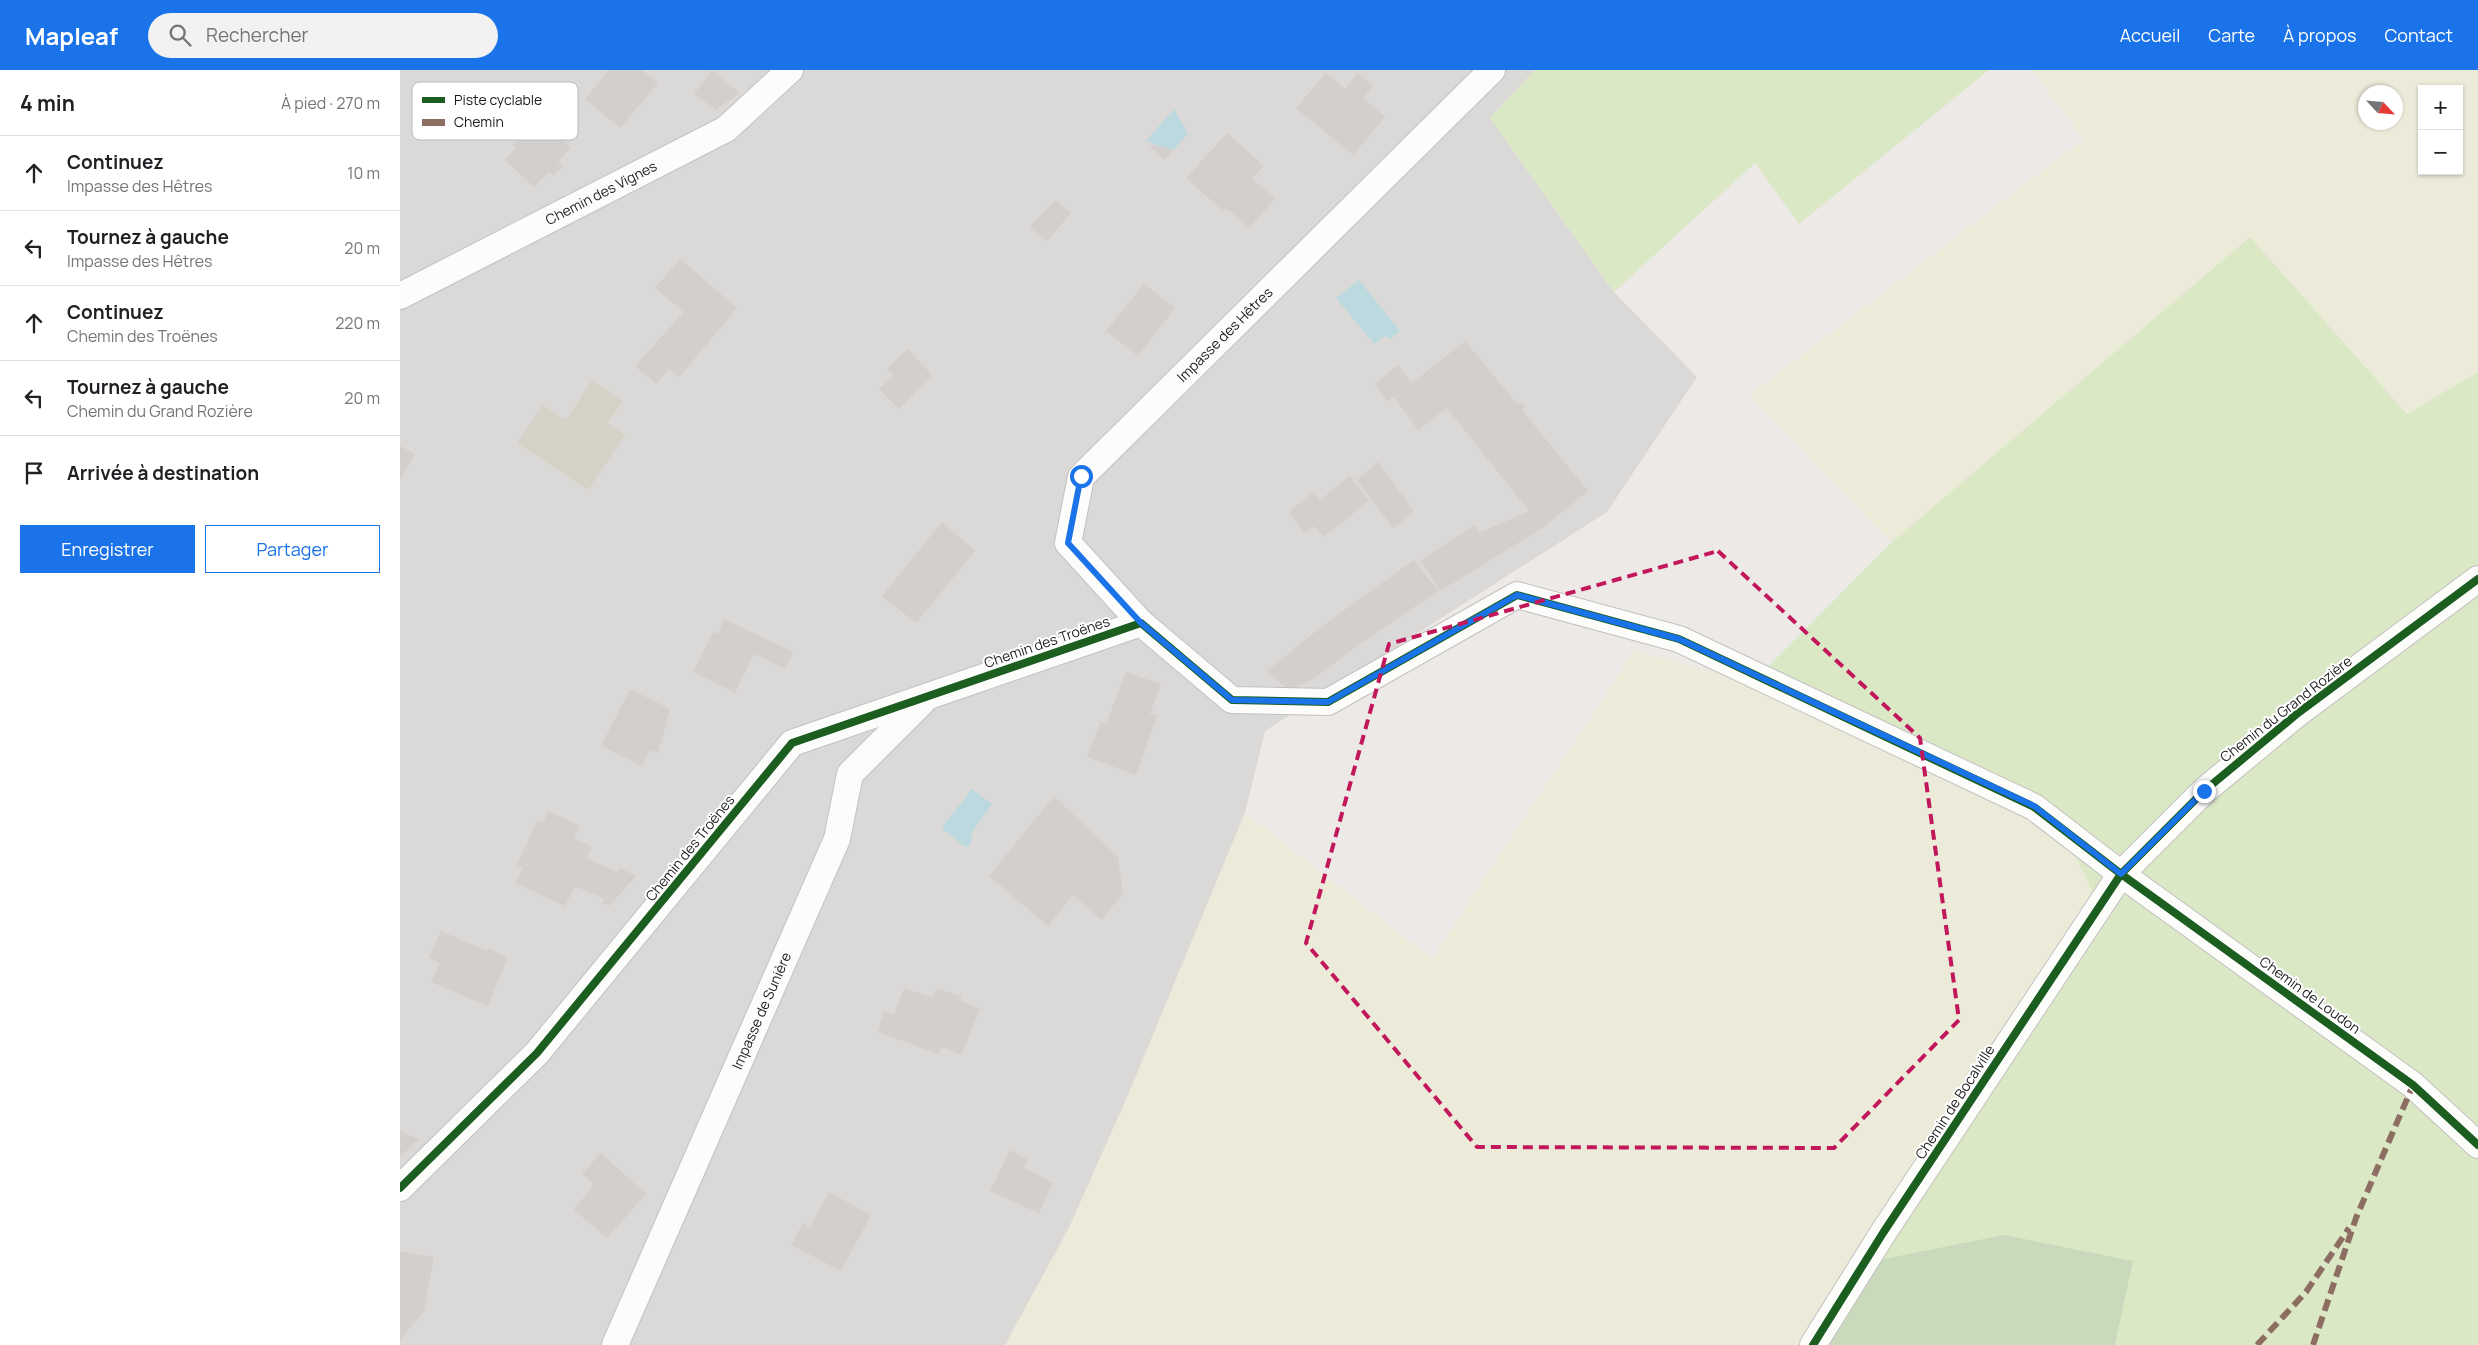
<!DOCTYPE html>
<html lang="fr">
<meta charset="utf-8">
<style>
:root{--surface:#fff;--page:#f2f2f2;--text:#202124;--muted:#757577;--line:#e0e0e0;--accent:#1a73e8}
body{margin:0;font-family:Manrope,sans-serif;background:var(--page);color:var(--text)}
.controls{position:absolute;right:15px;top:15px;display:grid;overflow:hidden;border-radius:0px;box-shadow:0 1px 4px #0004}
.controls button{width:45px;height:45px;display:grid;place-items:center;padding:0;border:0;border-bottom:1px solid var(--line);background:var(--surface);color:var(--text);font:25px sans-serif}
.compass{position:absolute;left:1958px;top:15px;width:45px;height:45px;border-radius:50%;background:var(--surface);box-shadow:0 1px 4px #0004;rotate:116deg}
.stop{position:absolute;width:15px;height:15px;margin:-11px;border:4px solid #1a73e8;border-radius:50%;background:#fff}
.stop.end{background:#1a73e8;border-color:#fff;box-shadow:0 1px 5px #0008}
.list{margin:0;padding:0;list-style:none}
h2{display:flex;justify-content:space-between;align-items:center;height:65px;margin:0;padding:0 20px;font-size:21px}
h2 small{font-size:16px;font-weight:400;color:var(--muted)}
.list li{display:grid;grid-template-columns:32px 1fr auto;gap:15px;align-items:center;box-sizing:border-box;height:75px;padding:0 20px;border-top:1px solid var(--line)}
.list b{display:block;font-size:19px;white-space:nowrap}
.list p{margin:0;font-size:16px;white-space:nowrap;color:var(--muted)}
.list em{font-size:16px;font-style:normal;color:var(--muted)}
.actions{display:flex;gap:10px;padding:15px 20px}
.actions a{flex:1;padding:11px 0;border:1px solid var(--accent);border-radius:0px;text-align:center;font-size:18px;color:var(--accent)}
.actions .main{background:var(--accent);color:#fff}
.icon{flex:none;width:28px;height:28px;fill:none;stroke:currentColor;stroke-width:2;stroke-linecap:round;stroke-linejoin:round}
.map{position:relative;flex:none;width:2078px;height:1275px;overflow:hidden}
header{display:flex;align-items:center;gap:30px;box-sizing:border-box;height:70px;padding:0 25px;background:var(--accent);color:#fff}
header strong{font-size:24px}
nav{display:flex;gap:28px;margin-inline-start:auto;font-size:18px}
.search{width:350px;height:45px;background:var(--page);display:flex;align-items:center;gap:12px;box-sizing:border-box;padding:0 18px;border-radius:28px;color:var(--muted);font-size:19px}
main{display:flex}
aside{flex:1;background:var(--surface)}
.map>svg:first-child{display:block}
.residential{fill:#dbd9d8}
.construction{fill:#d5d3c8}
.farmland{fill:#ecebda;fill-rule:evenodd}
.grass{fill:#dbe8c6}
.forest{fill:#c9d9bc}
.water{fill:#bbd9de}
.building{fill:#d3cfcd}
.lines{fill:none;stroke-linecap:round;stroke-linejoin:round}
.street-casing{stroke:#c3c1c0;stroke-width:28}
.street{stroke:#fcfcfb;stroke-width:26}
.quiet{stroke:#8d6e63;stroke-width:6;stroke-dasharray:12 6;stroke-linecap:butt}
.cycleway-casing{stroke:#fff;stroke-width:11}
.cycleway{stroke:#1b5e20;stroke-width:8}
.route{stroke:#1a73e8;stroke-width:6}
.marked{fill:none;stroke:#c2185b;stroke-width:4;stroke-dasharray:10 6;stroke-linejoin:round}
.labels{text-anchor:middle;stroke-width:4;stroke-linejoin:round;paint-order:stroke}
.street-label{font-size:14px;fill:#1d1d1d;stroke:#fff}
.key{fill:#fff;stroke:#bbb;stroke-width:1}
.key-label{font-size:14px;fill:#1d1d1d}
</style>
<header>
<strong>Mapleaf</strong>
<div class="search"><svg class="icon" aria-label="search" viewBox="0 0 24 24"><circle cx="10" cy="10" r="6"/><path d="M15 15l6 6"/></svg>Rechercher</div>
<nav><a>Accueil</a><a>Carte</a><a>À propos</a><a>Contact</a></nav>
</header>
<main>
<aside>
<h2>4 min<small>À pied · 270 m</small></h2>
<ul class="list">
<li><svg class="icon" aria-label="ahead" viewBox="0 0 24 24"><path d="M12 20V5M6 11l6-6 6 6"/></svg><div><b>Continuez</b><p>Impasse des Hêtres</p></div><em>10 m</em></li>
<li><svg class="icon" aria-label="left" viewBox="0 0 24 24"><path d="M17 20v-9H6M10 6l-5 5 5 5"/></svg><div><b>Tournez à gauche</b><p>Impasse des Hêtres</p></div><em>20 m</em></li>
<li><svg class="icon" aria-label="ahead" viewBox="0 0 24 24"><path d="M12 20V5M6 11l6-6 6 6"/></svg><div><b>Continuez</b><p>Chemin des Troënes</p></div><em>220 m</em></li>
<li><svg class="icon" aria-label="left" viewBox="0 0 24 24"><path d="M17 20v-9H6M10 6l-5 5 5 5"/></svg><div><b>Tournez à gauche</b><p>Chemin du Grand Rozière</p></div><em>20 m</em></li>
<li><svg class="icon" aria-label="arrive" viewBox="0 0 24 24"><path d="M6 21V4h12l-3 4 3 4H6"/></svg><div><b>Arrivée à destination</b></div></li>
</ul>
<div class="actions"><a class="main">Enregistrer</a><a>Partager</a></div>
</aside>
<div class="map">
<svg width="2078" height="1275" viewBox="0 0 2078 1275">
<rect width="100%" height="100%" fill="#ece9e6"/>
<path class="residential" d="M 0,0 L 1135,0 L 1090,48 L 1214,222 L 1297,307 L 1207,442 L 865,661 L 845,743 L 729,1023 L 669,1158 L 605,1275 L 0,1275 Z"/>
<path class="construction" d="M 192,310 L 223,331 L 208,353 L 225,365 L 188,420 L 117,373 L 143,335 L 166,350 Z"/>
<g class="farmland">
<path d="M 1632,0 L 2078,0 L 2078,302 L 2007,344 L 1850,167 L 1491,473 L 1350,325 L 1684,69 ZM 2022,19 L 2059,19 L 2059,101 L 2022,101 ZM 1966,22 L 1996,22 L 1996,52 L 1966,52 Z"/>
<path d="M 1234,581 L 1353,612 L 1666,765 L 1702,842 L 1420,1275 L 605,1275 L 669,1158 L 729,1023 L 845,743 L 1032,889 Z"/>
</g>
<g class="grass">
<path d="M 1135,0 L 1589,0 L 1399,154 L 1355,93 L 1214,222 L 1090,48 Z"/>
<path d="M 1850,167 L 2007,344 L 2078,302 L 2078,1275 L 1715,1275 L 1732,1191 L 1474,1191 L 1702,842 L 1666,765 L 1353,612 L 1491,473 Z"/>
</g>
<path class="forest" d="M 1604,1165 L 1733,1191 L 1715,1275 L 1420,1275 L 1474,1191 Z"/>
<g class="water">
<path d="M 774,39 L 788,64 L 773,80 L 753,74 L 750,71 L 748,73 L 746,71 Z"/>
<path d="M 959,210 L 1000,261 L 990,269 L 984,266 L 974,274 L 936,228 Z"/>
<path d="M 572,719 L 592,734 L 571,764 L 572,770 L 569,776 L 565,777 L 543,759 L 543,756 Z"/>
</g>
<g class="building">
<path d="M 209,0 L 242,0 L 258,13 L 220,58 L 185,29 Z"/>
<path d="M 312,0 L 339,23 L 316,40 L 294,24 Z"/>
<path d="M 926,3 L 945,19 L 958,3 L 973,16 L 963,28 L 985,47 L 953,85 L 896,38 Z"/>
<path d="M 142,50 L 171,77 L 158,92 L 163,96 L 154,106 L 149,102 L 134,117 L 105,90 L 116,78 L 113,75 L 126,60 L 130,63 Z"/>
<path d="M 827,63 L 864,96 L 852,108 L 875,129 L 849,158 L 826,138 L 823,141 L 786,108 Z"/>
<path d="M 753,74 L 773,80 L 765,90 L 750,77 Z"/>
<path d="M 655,130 L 671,143 L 647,171 L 630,157 Z"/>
<path d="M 280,189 L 337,238 L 279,307 L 269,299 L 256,314 L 235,296 L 284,242 L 255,218 Z"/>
<path d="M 744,214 L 775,238 L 738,286 L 706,261 Z"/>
<path d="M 1065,271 L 1118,335 L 1122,332 L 1126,336 L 1122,340 L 1188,421 L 1141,459 L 1040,521 L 1021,490 L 1075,455 L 1079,463 L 1129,441 L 1047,338 L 1018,360 L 994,327 L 988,332 L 975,314 L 998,295 L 1012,313 Z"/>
<path d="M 507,279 L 532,305 L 499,339 L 479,319 L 494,305 L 487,299 Z"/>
<path d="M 0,376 L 15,384 L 0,410 Z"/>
<path d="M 978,392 L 1014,442 L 993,458 L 957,410 Z"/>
<path d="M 950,406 L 969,431 L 923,467 L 914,456 L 905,463 L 889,442 L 913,422 L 920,430 Z"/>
<path d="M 542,452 L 575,481 L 516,553 L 482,526 Z"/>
<path d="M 1014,490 L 1038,521 L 964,571 L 912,610 L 888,620 L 867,601 L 925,554 Z"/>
<path d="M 324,549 L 393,582 L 385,599 L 354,584 L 335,623 L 293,602 L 313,562 L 318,564 Z"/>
<path d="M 726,602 L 761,614 L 750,644 L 757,646 L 736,705 L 687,687 L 701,651 L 706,654 Z"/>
<path d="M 230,619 L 270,639 L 258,683 L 250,680 L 242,696 L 201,676 Z"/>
<path d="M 654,726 L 718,787 L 723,823 L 702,850 L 673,825 L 648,856 L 589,806 Z"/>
<path d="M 148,741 L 180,756 L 174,768 L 192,777 L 186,788 L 218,803 L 220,798 L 236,806 L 209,836 L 202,833 L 205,829 L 175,816 L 165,836 L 115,813 L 123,798 L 117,795 L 137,751 L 143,753 Z"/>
<path d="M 41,861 L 87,881 L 88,878 L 107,888 L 88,936 L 31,912 L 40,893 L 29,888 Z"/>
<path d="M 504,918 L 533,928 L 537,918 L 562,927 L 560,931 L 580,939 L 561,985 L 542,977 L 539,984 L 478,962 L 484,941 L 494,944 Z"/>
<path d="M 0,1061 L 19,1069 L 0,1087 Z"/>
<path d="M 610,1080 L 628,1089 L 624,1098 L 653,1113 L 639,1143 L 590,1121 Z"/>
<path d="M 201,1083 L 246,1124 L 207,1168 L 174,1140 L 194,1114 L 182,1104 Z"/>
<path d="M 429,1122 L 471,1145 L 441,1201 L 391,1175 L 403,1153 L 410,1157 Z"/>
<path d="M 0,1181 L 34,1187 L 24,1241 L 0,1270 Z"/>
</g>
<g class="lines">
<defs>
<g id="street">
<path id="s1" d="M 0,226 L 326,59 L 390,0"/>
<path id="s2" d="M 741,553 L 668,473 L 681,407 L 1092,0"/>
<path d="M 0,1118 L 137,983 L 392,673 L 741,553 L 832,630 L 928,632 L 1117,525 L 1279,569 L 1634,737 L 1721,804 L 2013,1015 L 2078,1075"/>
<path id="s3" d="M 215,1275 L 437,769 L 450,704 L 523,631"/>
<path d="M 1413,1275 L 1483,1163 L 1721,804 L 1804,721 L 1898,643 L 2078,509"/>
</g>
</defs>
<use href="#street" class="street-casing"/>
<use href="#street" class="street"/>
<g class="quiet">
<path d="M 1857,1275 L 1906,1222 L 1949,1158"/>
<path d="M 1913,1275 L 1956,1148 L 2013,1015"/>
</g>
<defs>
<g id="cycleway">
<path d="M 0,1118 L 137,983 L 392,673 L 741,553 L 832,630 L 928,632 L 1117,525 L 1279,569 L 1634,737 L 1721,804 L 2013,1015 L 2078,1075"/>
<path d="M 1413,1275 L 1483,1163 L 1721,804 L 1804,721 L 1898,643 L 2078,509"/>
</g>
</defs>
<use href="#cycleway" class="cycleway-casing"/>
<use href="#cycleway" class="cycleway"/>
</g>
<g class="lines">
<path class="route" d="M 681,406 L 668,473 L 741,553 L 832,630 L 928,632 L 1117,525 L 1279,569 L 1634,736 L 1721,804 L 1804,721"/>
</g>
<path class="marked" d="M 1318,481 L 1520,668 L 1559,950 L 1434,1078 L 1077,1077 L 906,873 L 989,574 Z"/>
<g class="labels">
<g class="street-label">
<text dy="5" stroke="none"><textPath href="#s1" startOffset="226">Chemin des Vignes</textPath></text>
<text dy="5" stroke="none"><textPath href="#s2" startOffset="378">Impasse des Hêtres</textPath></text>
<text transform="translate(647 572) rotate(-19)" y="5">Chemin des Troënes</text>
<text transform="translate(1886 639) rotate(-38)" y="5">Chemin du Grand Rozière</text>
<text transform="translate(290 778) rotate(-51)" y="5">Chemin des Troënes</text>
<text transform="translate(1910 925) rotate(36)" y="5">Chemin de Loudon</text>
<text dy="5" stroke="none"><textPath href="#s3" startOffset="365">Impasse de Sunière</textPath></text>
<text transform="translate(1555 1032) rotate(-57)" y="5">Chemin de Bocalville</text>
</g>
</g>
<rect x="12" y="12" width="166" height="58" rx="8" class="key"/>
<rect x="22" y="27" width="23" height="6" fill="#1b5e20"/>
<rect x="22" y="49" width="23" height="7" fill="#8d6e63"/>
<g class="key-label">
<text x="54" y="35">Piste cyclable</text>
<text x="54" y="57">Chemin</text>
</g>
</svg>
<div class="controls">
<button>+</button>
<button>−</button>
</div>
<svg class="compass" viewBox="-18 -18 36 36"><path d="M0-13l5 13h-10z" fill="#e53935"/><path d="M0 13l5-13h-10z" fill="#757577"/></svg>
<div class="stop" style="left:681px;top:406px"></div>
<div class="stop end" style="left:1804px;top:721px"></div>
</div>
</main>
